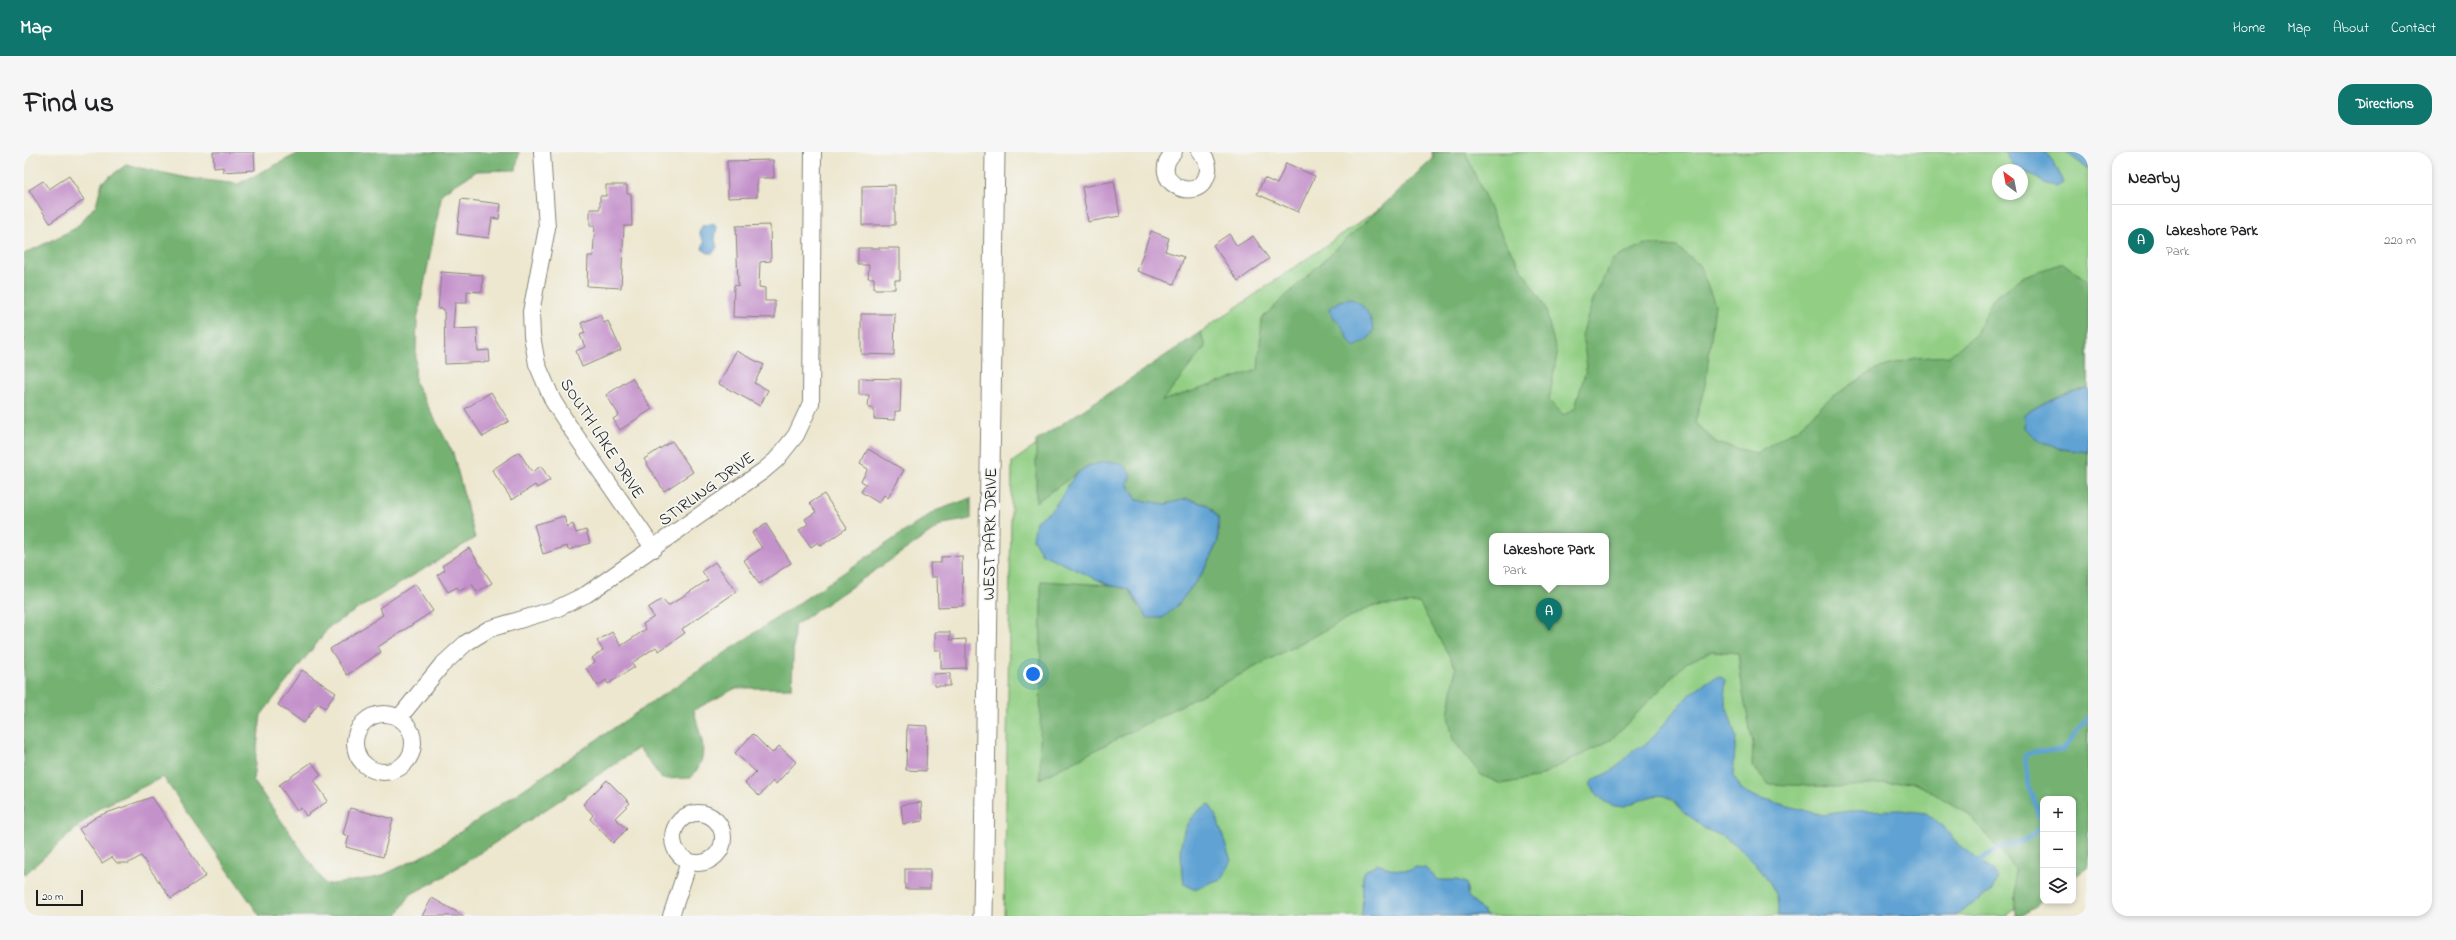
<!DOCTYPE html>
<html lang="en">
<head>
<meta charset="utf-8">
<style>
	:root { --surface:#fff; --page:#f6f6f6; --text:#202124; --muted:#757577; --line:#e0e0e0; --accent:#0f766e }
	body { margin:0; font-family:"Indie Flower",sans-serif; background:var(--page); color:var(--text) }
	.controls { position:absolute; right:12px; bottom:12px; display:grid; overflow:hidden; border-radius:8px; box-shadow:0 2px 6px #0003 }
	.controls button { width:36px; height:36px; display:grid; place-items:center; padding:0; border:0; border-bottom:1px solid var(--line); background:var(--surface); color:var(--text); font:20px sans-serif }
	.compass { position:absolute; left:1968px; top:12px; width:36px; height:36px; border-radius:50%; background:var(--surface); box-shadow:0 2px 6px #0003; rotate:328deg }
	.scale { position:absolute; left:12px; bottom:10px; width:47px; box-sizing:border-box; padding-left:4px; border:2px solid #1c1c1c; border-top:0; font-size:11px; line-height:14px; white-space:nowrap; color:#1c1c1c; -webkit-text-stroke:3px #f6f6f2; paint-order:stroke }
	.you { position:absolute; left:1009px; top:522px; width:14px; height:14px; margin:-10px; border:3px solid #fff; border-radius:50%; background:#1a73e8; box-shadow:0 0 0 6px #1a73e833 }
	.badge { display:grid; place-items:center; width:26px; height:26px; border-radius:50%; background:var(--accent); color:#fff; font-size:13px; font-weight:700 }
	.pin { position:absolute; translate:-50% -33px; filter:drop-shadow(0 1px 2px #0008) }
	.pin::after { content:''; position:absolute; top:21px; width:14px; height:12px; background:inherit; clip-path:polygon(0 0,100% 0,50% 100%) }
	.popup { position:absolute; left:1465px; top:381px; width:120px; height:52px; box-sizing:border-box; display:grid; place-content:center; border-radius:8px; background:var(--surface); filter:drop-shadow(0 1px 3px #0005); font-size:13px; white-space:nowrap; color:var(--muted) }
	.popup b { font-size:15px; color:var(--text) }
	.popup::after { content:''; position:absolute; left:50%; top:100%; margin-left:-8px; border:8px solid transparent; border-top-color:var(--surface) }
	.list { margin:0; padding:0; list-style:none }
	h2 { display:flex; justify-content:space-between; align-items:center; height:52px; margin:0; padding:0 16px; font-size:17px }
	h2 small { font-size:13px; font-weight:400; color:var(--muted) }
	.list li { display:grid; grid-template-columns:26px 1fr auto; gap:12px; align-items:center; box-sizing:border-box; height:72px; padding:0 16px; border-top:1px solid var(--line) }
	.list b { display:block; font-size:15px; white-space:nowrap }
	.list p { margin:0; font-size:13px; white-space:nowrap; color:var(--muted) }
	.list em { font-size:13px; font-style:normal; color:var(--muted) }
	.icon { flex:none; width:22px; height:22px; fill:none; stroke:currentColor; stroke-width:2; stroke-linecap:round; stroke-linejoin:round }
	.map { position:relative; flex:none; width:2064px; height:764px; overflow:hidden; border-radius:16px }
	header { display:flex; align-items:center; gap:24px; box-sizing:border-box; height:56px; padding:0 20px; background:var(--accent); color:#fff }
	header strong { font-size:19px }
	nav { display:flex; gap:22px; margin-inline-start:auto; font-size:14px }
	.intro { display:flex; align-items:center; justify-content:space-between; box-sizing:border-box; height:96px; padding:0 24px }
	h1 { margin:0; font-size:28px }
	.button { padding:10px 18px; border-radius:16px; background:var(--accent); color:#fff; font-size:14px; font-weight:700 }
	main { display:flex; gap:24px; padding:0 24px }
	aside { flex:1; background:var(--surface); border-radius:16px; box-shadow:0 2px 6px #0003 }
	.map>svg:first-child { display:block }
	.green { fill:#92cf84; stroke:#577650; fill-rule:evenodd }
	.forest { fill:#75b272; stroke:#486747; fill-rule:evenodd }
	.water { fill:#5ea2d3; stroke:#3d5f78 }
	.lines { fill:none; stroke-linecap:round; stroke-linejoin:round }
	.stream { stroke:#5ea2d3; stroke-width:4.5 }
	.building { fill:#c492cb }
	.minor-casing { stroke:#848276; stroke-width:18 }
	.tertiary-casing { stroke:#848276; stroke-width:21 }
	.minor { stroke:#fff; stroke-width:16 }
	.tertiary { stroke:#fff; stroke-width:19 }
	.labels { text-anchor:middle; stroke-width:3.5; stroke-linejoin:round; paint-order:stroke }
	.street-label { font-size:17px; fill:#1c1c1c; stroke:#f6f6f2 }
</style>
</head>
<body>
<header>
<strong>Map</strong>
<nav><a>Home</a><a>Map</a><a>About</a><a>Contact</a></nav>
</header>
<div class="intro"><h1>Find us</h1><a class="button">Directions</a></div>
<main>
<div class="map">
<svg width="2064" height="764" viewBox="0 0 2064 764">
	<rect width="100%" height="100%" fill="#f6f6f2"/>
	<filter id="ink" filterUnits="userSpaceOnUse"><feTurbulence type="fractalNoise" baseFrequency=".025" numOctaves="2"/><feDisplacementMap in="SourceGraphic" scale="8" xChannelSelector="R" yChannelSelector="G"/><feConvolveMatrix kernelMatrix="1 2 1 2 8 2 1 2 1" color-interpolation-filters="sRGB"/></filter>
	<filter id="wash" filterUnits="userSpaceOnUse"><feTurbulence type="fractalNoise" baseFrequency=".012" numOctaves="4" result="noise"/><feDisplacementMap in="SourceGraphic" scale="16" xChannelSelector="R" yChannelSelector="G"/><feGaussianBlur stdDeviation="0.9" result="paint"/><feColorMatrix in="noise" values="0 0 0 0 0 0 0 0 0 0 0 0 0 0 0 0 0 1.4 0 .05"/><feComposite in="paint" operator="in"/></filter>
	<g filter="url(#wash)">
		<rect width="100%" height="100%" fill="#ede7cf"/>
		<!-- green -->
		<path class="green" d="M1408,0H2064V707L2049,647H2019V738L1982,764H980L988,310L1410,19ZM1974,18H1998V42H1974ZM1468,384H1582V430H1468Z"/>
		<!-- forest -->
		<g class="forest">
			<path d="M277,0H495L492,18L453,19L418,41L393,169L391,230L429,301L451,386L306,474L237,563L229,628L302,733L355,725L405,701L911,359L947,346V367L919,372L770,474L768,536H712L670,558C676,588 688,600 667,626L638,627L615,596L416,727L387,742L372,764H236L139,625L74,657L0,723V102L52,76L72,53L78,30L102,13L164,26L214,32Z"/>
			<path d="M1408,0H1441L1479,86L1521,155L1533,203L1525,249L1540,263L1551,256L1563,214L1558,183L1568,151L1588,108L1621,92L1653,95L1675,113L1691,152L1682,229L1671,271L1694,292L1732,301L1774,276L1805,247L1852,217L1891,206L1925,204L1952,182L1968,148L2000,124L2039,111L2064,129V237C2042,239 2020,250 2001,262L2036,297L2064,300V715L2049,726V647H2019V748L1997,764H1992L1991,716L1943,661L1890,630L1811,635L1744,632L1728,615L1729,591L1719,542L1714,501L1688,499L1662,511L1587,588L1511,626L1477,632L1457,623L1429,588L1424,563L1432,516L1395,451L1348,454L1016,627L1017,429L1085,433L1105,437L1114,454L1152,455L1177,423L1194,390V365L1184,353L1162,347L1142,352L1113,348L1103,331L1066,312L1012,350V289L1177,180L1181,195L1138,249L1234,218L1238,166L1410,6ZM1468,384H1582V430H1468Z"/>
		</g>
		<!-- water -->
		<g class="water">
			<polygon points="1980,0 2022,0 2034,18 2039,31 2032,35 2022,33 2009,23 1994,18"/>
			<polygon points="2042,0 2064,0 2064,17"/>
			<polygon points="686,72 691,72 693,75 691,88 693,95 689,101 684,101 678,97 680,90 675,81 678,74"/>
			<path d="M1327,147C1342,152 1346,164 1350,178L1344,187L1331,195C1323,189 1324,184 1319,176C1314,168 1309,168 1305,156L1315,149Z"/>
			<path d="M2064,237V300C2035,297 2022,297 2000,276L2001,262C2020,250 2042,239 2064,237Z"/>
			<path d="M1082,310C1095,309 1101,312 1107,323L1103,332L1113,348L1142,352L1162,347L1184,353L1194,365V390L1177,423L1152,455L1139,466H1123L1105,437L1085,433L1018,402L1009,387L1012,369C1017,365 1025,361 1029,356C1049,332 1045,315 1082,310Z"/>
			<path d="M1696,524L1701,528V549L1712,585L1709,623L1718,638L1733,646L1799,663L1825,659L1877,658L1902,661L1920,675L1931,690L1968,718L1973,726L1969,738L1931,764H1754C1754,757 1754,746 1751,740C1740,719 1720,697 1699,685C1693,681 1686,680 1680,675C1674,670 1668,666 1661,661C1656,657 1652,649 1646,646C1619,632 1595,681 1566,632C1573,624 1580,623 1589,618C1596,613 1601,604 1609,599C1612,597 1616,596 1620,593C1645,572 1663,534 1696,524Z"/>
			<path d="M1185,652C1197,669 1199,690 1207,708L1199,726L1170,737L1160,732C1156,700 1151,669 1185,652Z"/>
			<polygon points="1352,712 1373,718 1386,718 1392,715 1401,716 1415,728 1433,728 1442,731 1444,744 1463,764 1338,764 1339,724 1341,719"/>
		</g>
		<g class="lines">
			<!-- stream -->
			<path class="stream" d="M1957,709C1976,688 2003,697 2018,673L2004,631L2001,603C2013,597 2025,601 2039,598L2064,565"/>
		</g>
		<g id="blocks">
			<!-- building -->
			<g class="building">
				<polygon points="189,0 230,0 231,18 199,20 199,15 190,16"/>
				<polygon points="749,8 750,26 733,26 733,45 704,46 703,9"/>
				<polygon points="1262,11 1291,24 1274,60 1233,42 1240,26 1253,32"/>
				<polygon points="45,24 60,48 26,71 5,38 19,29 25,37"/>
				<polygon points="1090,29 1096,64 1064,70 1058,35"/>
				<polygon points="582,33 603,33 603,42 607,42 608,74 600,74 597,136 563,134 564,104 569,104 571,74 566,74 566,57 576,57 576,44 582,44"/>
				<polygon points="871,33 871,73 838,73 838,34"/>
				<polygon points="437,47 477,52 475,67 468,66 465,86 433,82"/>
				<polygon points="746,73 747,109 736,110 735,135 741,136 741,149 751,149 751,166 709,165 710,133 714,134 712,74"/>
				<polygon points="1127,79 1145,86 1141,99 1160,105 1150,132 1113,119"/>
				<polygon points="1205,82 1213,94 1229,84 1245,107 1214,129 1189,93"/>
				<polygon points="834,96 876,96 876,128 871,128 871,137 850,137 850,126 844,126 845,113 834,113"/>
				<polygon points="417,120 459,123 458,140 443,139 443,151 431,151 429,177 453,176 454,199 465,198 466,210 421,212 420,157 414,157"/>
				<polygon points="837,162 871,162 870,203 837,202"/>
				<polygon points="576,163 580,171 584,169 597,198 558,215 552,199 561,195 556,183 561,181 557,171"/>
				<polygon points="712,199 740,213 730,231 744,238 736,254 695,232"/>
				<polygon points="608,226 628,257 596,278 589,267 595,263 582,243"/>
				<polygon points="835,226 877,227 876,259 871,259 871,268 850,267 850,256 844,256 845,243 835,243"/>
				<polygon points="467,240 485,269 459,285 441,257"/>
				<polygon points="648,289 669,320 640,339 620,307"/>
				<polygon points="844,297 880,318 864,346 860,343 855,351 837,340 842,332 837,329 844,317 836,312"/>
				<polygon points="495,300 508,320 517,314 526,328 513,336 511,333 488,348 468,318"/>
				<polygon points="800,342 823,376 797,394 794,390 787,395 775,378 784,372 781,367 792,360 786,351"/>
				<polygon points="540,364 543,375 549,372 552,381 562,378 566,391 544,398 543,394 519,402 510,373"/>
				<polygon points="742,372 767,411 735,432 720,408 738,396 728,381"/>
				<polygon points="445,396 468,431 453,440 448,432 436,439 433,435 424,440 413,423 421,418 418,414"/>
				<polygon points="938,404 939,454 914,455 913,425 907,425 906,411 917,411 917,405"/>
				<polygon points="691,410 712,440 658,477 661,481 635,499 632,495 608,511 611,515 584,532 582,528 574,534 562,516 571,510 568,506 579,498 573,489 588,480 597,494 622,477 619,472 630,465 624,456 638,447 644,454 684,428 678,419"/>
				<polygon points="391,432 409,459 354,495 357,500 323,523 306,497 359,463 355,456"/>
				<polygon points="911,480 926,480 926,488 942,487 942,516 917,517 917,498 911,498"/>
				<polygon points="278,518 312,541 301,556 294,551 280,571 254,553"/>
				<polygon points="926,521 926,534 911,534 910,522"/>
				<polygon points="883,573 903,574 902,619 882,618"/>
				<polygon points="729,582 748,601 755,594 772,610 752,632 749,629 735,644 721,631 732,620 711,601"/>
				<polygon points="288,610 297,623 290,628 304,649 282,664 277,656 273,659 255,633"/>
				<polygon points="583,628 606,651 591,666 603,677 589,691 566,667 569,663 559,652"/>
				<polygon points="128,645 182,724 147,747 117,704 105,711 93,711 88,705 78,711 55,677 74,664"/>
				<polygon points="897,650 899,669 879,672 877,653"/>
				<polygon points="326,656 369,667 359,705 322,695 325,684 319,682"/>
				<rect x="881" y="717" width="25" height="20"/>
				<polygon points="408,746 440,764 398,764"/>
			</g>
		</g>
	</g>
	<g filter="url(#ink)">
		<use href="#blocks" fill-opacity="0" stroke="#848276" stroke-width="1"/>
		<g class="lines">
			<defs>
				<g id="minor">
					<polyline points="518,0 523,76 507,160 508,184 513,212 529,249 543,271 630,397"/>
					<path d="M1150,0C1122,28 1173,55 1183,23C1186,14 1182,6 1176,0"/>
					<circle cx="360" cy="591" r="29"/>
					<polyline points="375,566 417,514 442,491 465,477 532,457 563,442 739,319 752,308 772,283 787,251 789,0"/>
					<circle cx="674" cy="686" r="25"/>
					<polyline points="647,764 665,710"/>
				</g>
				<polyline id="tertiary" points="959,764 971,0"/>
			</defs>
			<!-- minor casing -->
			<use href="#minor" class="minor-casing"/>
			<!-- tertiary casing -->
			<use href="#tertiary" class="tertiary-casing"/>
			<!-- minor -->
			<use href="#minor" class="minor"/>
			<!-- tertiary -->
			<use href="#tertiary" class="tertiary"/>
		</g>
	</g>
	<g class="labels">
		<!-- street labels -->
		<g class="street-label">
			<text transform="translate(579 286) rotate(57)" y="6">SOUTH LAKE DRIVE</text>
			<text transform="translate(682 336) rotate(-36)" y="6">STIRLING DRIVE</text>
			<text transform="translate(965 382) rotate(-89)" y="6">WEST PARK DRIVE</text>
		</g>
	</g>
</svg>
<div class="controls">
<button>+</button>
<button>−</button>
<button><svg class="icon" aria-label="layers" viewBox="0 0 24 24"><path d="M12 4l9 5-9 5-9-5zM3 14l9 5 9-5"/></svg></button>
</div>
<svg class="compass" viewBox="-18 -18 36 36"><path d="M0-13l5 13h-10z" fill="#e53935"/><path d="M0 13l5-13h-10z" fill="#757577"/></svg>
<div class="scale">20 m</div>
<div class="you"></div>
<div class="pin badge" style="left:1525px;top:479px">A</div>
<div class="popup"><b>Lakeshore Park</b>Park</div>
</div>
<aside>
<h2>Nearby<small></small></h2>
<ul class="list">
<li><span class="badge">A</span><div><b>Lakeshore Park</b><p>Park</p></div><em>220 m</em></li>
</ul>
</aside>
</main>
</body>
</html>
